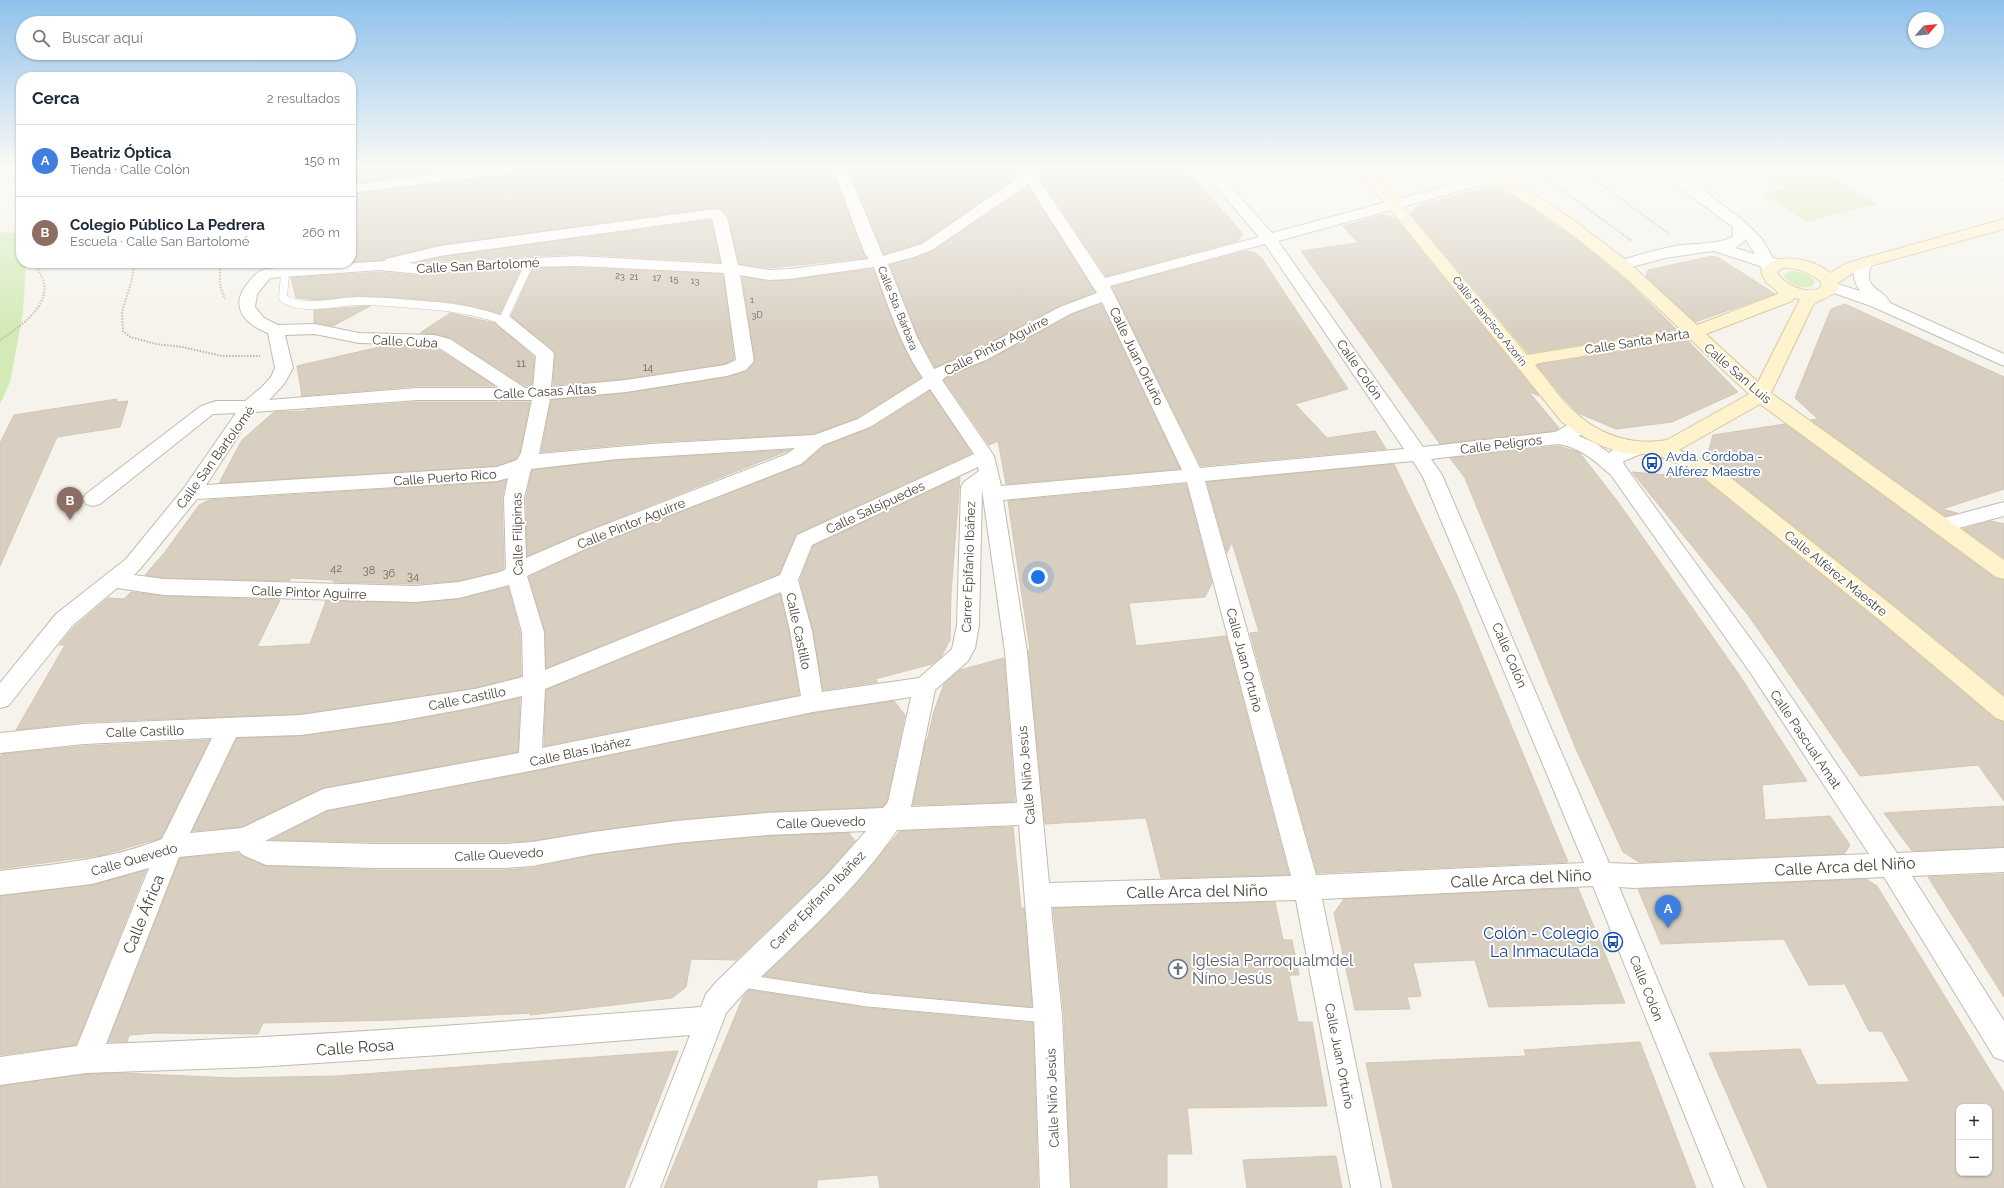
<!DOCTYPE html>
<html lang="es">
<head>
<meta charset="utf-8">
<style>
	:root { --surface:#fff; --page:#f2f2f3; --text:#1f2937; --muted:#747a83; --line:#e0e1e3; --accent:#2563eb }
	body { margin:0; font-family:Raleway,sans-serif; background:var(--page); color:var(--text) }
	.controls { position:absolute; right:12px; bottom:12px; display:grid; overflow:hidden; border-radius:8px; box-shadow:0 1px 3px #0004 }
	.controls button { width:36px; height:36px; display:grid; place-items:center; padding:0; border:0; border-bottom:1px solid var(--line); background:var(--surface); color:var(--text); font:20px sans-serif }
	.compass { position:absolute; left:1908px; top:12px; width:36px; height:36px; border-radius:50%; background:var(--surface); box-shadow:0 1px 3px #0004; rotate:62deg }
	.you { position:absolute; left:1038px; top:577px; width:14px; height:14px; margin:-10px; border:3px solid #fff; border-radius:50%; background:#1a73e8; box-shadow:0 0 0 6px #1a73e833 }
	.badge { display:grid; place-items:center; width:26px; height:26px; border-radius:50%; background:var(--accent); color:#fff; font-size:13px; font-weight:700 }
	.pin { position:absolute; translate:-50% -33px; filter:drop-shadow(0 1px 2px #0008) }
	.pin::after { content:''; position:absolute; top:21px; width:14px; height:12px; background:inherit; clip-path:polygon(0 0,100% 0,50% 100%) }
	.list { margin:0; padding:0; list-style:none }
	h2 { display:flex; justify-content:space-between; align-items:center; height:52px; margin:0; padding:0 16px; font-size:17px }
	h2 small { font-size:13px; font-weight:400; color:var(--muted) }
	.list li { display:grid; grid-template-columns:26px 1fr auto; gap:12px; align-items:center; box-sizing:border-box; height:72px; padding:0 16px; border-top:1px solid var(--line) }
	.list b { display:block; font-size:15px; white-space:nowrap }
	.list p { margin:0; font-size:13px; white-space:nowrap; color:var(--muted) }
	.list em { font-size:13px; font-style:normal; color:var(--muted) }
	.icon { flex:none; width:22px; height:22px; fill:none; stroke:currentColor; stroke-width:2; stroke-linecap:round; stroke-linejoin:round }
	.map { position:relative; flex:none; width:2004px; height:1188px; overflow:hidden }
	.search { position:absolute; background:var(--surface); box-shadow:0 1px 3px #0004; left:16px; top:16px; width:340px; height:44px; display:flex; align-items:center; gap:10px; box-sizing:border-box; padding:0 14px; border-radius:22px; color:var(--muted); font-size:15px }
	.panel { position:absolute; background:var(--surface); box-shadow:0 1px 3px #0004; left:16px; top:72px; width:340px; height:196px; border-radius:16px }
	.map>svg:first-child { display:block }
	.green { fill:#d2eab5 }
	.building { fill:#d8cfc1; stroke:#d3c7b4; fill-rule:evenodd }
	.lines { fill:none; stroke-linecap:round; stroke-linejoin:round }
	.service-far1-casing { stroke:#c2bbae; stroke-width:9 }
	.service-casing { stroke:#c2bbae; stroke-width:15 }
	.minor-casing { stroke:#c2bbae; stroke-width:2 }
	.secondary-casing { stroke:#d6c79b; stroke-width:2 }
	.path { stroke:#c4b79f; stroke-width:2; stroke-dasharray:1.5 1.5; stroke-linecap:butt }
	.service-far1 { stroke:#fff; stroke-width:8 }
	.service { stroke:#fff; stroke-width:13 }
	.minor { fill:#fff; fill-rule:evenodd }
	.secondary { fill:#fff3cd; fill-rule:evenodd }
	.labels { text-anchor:middle; stroke-width:4; stroke-linejoin:round; paint-order:stroke }
	.far-number-label { font-size:9px; fill:#6e675b }
	.far-street-label { font-size:11px; fill:#4b4439; stroke:#fff }
	.number-label { font-size:11px; fill:#6e675b }
	.street-label { font-size:13px; fill:#4b4439; stroke:#fff }
	.transit-label { font-size:13px; fill:#164399; stroke:#fff; text-anchor:start }
	.near-street-label { font-size:16px; fill:#4b4439; stroke:#fff }
	.near-transit-label { font-size:16px; fill:#164399; stroke:#fff; text-anchor:end }
	.near-worship-label { font-size:16px; fill:#5b616d; stroke:#fff; text-anchor:start }
</style>
</head>
<body>
<div class="map">
<svg width="2004" height="1188" viewBox="0 0 2004 1188">
	<rect width="100%" height="100%" fill="#f6f3ec"/>
	<!-- green -->
	<g class="green">
		<polygon points="1753,169 1818,169 1877,204 1807,222 1762,194 1784,188"/>
		<polygon points="0,232 21,233 21,263 26,263 23,313 10,382 0,404"/>
		<path d="M1790,271C1799,271 1811,273 1815,283C1808,292 1789,285 1784,276L1785,274Z"/>
	</g>
	<!-- building -->
	<g class="building">
		<polygon points="351,169 468,169 351,183"/>
		<polygon points="517,169 832,169 866,258 769,268 739,264 728,217 721,209 715,208 440,245 386,258 384,260 351,262 351,194 509,174 515,173"/>
		<polygon points="848,169 1017,169 1020,175 921,243 884,254"/>
		<polygon points="1034,169 1186,169 1243,234 1237,241 1106,276"/>
		<polygon points="1028,186 1095,292 1059,306 973,351 935,367 918,336 890,265 933,251"/>
		<polygon points="1494,186 1529,207 1582,244 1631,285 1676,329 1528,353 1411,214 1417,206"/>
		<polygon points="1382,215 1396,219 1539,396 1528,391 1559,428 1555,431 1440,444 1301,251 1358,243 1343,226"/>
		<polygon points="711,220 720,262 577,254 418,262 440,257"/>
		<polygon points="1246,251 1256,253 1259,257 1261,257 1348,389 1295,404 1327,438 1375,431 1386,449 1201,466 1112,287"/>
		<polygon points="1712,256 1719,258 1775,294 1695,322 1646,277 1648,270"/>
		<polygon points="533,268 577,268 723,274 734,359 725,364 626,379 553,385 555,353 511,316"/>
		<polygon points="521,269 500,314 455,303 398,298 358,296 319,300 297,298 296,298 291,278 379,272 421,276"/>
		<polygon points="873,269 900,339 921,378 857,418 814,434 651,442 541,452 551,400 626,393 727,377 747,371 755,361 742,277 769,281 789,280"/>
		<polygon points="1101,304 1180,469 1006,484 998,441 989,445 944,380 949,376 987,361 1073,314"/>
		<polygon points="1845,304 2004,377 2004,489 1942,509 1957,513 1945,516 1811,420 1818,419 1795,398 1831,309"/>
		<polygon points="370,306 333,326 314,323 314,310"/>
		<polygon points="450,313 495,323 534,357 532,386 525,386 451,338 434,334 420,333"/>
		<polygon points="1688,341 1738,392 1672,422 1616,429 1578,413 1562,396 1537,365"/>
		<polygon points="388,345 433,346 495,386 417,386 302,396 297,366"/>
		<polygon points="930,391 972,453 796,534 779,574 546,668 545,632 529,577 599,544 802,465 824,446 871,428"/>
		<polygon points="117,399 116,402 128,401 120,427 57,437 0,566 0,443 14,415"/>
		<polygon points="417,402 530,402 520,452 516,459 497,466 219,483 242,440 274,412 305,411 305,410"/>
		<polygon points="1785,424 1995,578 2004,580 2004,695 1899,609 1718,466 1706,460 1713,435"/>
		<polygon points="1558,446 1579,452 1618,502 1740,676 1807,781 1762,785 1765,820 1830,816 1850,845 1844,854 1639,862 1623,852 1576,749 1465,478 1450,458"/>
		<polygon points="790,450 583,532 527,556 526,498 532,470 618,460"/>
		<polygon points="1394,464 1456,593 1568,862 1317,873 1250,633 1259,632 1232,542 1227,553 1207,482"/>
		<polygon points="1632,472 1702,478 1881,623 1995,719 2004,722 2004,801 1978,765 1860,776 1748,615"/>
		<polygon points="960,477 951,593 950,640 941,657 932,664 875,679 878,682 823,690 813,631 800,580 813,546"/>
		<polygon points="506,480 502,498 504,568 499,571 459,581 415,584 333,582 334,580 291,578 289,581 164,578 145,575 165,552 199,505 209,500 497,482"/>
		<polygon points="1186,484 1212,583 1205,597 1129,603 1136,646 1226,636 1289,875 1161,878 1146,818 1045,824 1028,651 1030,650 1008,501"/>
		<polygon points="1991,521 2004,524 2004,558 1963,529"/>
		<polygon points="508,587 520,632 521,676 475,688 301,714 84,722 16,730 65,645 59,645 73,628 108,598 124,599 131,592 164,596 280,600 257,647 310,644 326,601 415,603 459,599"/>
		<polygon points="780,594 789,631 799,695 544,746 546,690"/>
		<polygon points="1004,658 1015,802 913,805 926,740 927,741 934,711 944,684 960,670"/>
		<polygon points="520,698 518,752 323,788 242,827 192,831 237,738 301,736 394,723"/>
		<polygon points="894,701 905,715 887,801 882,807 766,812 676,820 532,841 505,842 376,842 271,840 327,811 530,772 813,713"/>
		<polygon points="210,740 161,838 102,855 0,869 0,757 2,754 84,746"/>
		<polygon points="2004,806 2004,847 1912,851 1884,813"/>
		<polygon points="1013,827 1021,908 1024,908 1032,1007 869,992 764,976 845,897 900,831"/>
		<polygon points="849,833 855,841 825,875 736,960 691,959 686,987 672,998 530,1015 530,1013 395,1020 263,1023 258,1034 156,1033 129,1035 127,1042 108,1042 180,858 238,853 242,856 266,866 376,870 505,870 532,868 593,855 676,844 766,836"/>
		<polygon points="146,870 76,1045 0,1055 0,896 92,885"/>
		<polygon points="2004,874 2004,997 1928,877"/>
		<path d="M1866,879L1877,886L2004,1093V1188H1768L1709,1053L1800,1049L1817,1085L1910,1082L1882,1031H1869L1845,984L1809,985L1784,939L1661,944L1638,889ZM1959,1107H1989V1173H1959Z"/>
		<polygon points="1578,888 1625,1003 1489,1007 1475,960 1413,963 1421,996 1407,997 1410,1009 1355,1010 1334,913 1344,899"/>
		<polygon points="1275,902 1283,940 1292,940 1299,975 1289,975 1298,1022 1312,1022 1327,1106 1187,1108 1192,1154 1167,1154 1167,1188 1071,1188 1064,1016 1053,908"/>
		<polygon points="749,990 867,1008 1033,1023 1038,1188 880,1188 878,1175 817,1180 817,1188 664,1188 743,997"/>
		<polygon points="1640,1042 1696,1188 1393,1188 1366,1063 1526,1056 1524,1050"/>
		<polygon points="678,1051 624,1188 0,1188 0,1086 86,1074 121,1073 232,1078 336,1076"/>
		<polygon points="1336,1156 1342,1188 1247,1188 1243,1160"/>
	</g>
	<g class="lines">
		<defs>
			<path id="service-far1" d="M285,273L283,298C302,312 336,301 358,301C384,301 411,304 437,306C460,308 482,313 503,320L530,262"/>
			<polyline id="service" points="743,981 868,1000 1046,1016"/>
			<g id="minor">
				<polygon points="478,169 516,169 514,172 509,173 351,193 351,185"/>
				<path d="M833,169H847L883,256L922,244L1022,175L1018,169H1032L1105,278L1259,237L1201,169H1215L1272,233L1490,174H1500L1502,177L1500,180L1278,241L1423,447L1555,432C1566,428 1572,418 1584,422L1587,426L1579,436L1597,444L1609,453C1618,446 1632,441 1643,445L1645,449L1643,453L1624,461L1623,462L1625,466L1768,663L1897,853L2004,848V872L1912,876L2004,1021V1061L1994,1057L1884,877L1634,888L1619,887L1744,1188H1714L1593,886L1322,899L1381,1188H1351L1296,900L1051,907L1062,1016L1070,1188H1040L1034,1016L1019,825L897,830C856,891 795,944 742,995L726,1013L660,1188H630L690,1035L441,1055L256,1067L86,1073L0,1085V1057L77,1046L149,868L92,884L0,895V871C56,864 109,860 162,839L212,738L84,744L0,753V733L84,724L301,715L475,689L523,677L522,632L509,585L459,598L415,602L164,595L117,588L72,626L8,706L0,708V683L56,614L126,559L184,488L236,413L213,414L100,504L93,506L86,504L83,499L86,494L201,406L216,401H245L262,387L271,377L275,368L268,333C244,324 229,306 248,283C253,277 258,271 265,269L385,261L386,259L440,246L715,209L720,210L727,217L738,265L769,270L789,269L869,259L865,254ZM1028,184L1097,293L1060,307L974,352L934,369L917,337L888,264L914,257L932,250ZM712,218L722,264L577,256L421,264L408,263L440,256ZM1265,244L1404,449L1200,468L1110,286ZM577,266L724,273L736,360L725,365L626,380L551,387L554,354L551,350L509,316L503,315L497,316L495,320L497,324L536,356L533,388H525L450,339L434,335L359,333L315,324L278,325L264,318L255,307L257,294L270,278L379,270L421,274L530,267ZM874,267C888,304 900,345 923,378L858,419L814,435L651,444L539,454L550,399L626,392L727,376L746,370L754,361L740,275L769,280L789,279ZM1102,302L1182,470L1001,486L994,456L942,380L948,375L986,360L1072,313ZM315,334L359,343L433,345L438,347L500,388H417L269,400L284,384L293,368L285,335ZM930,389L974,454L797,535L780,575L545,670L544,632L527,576L598,543L801,464L823,445L870,427ZM417,400H532L521,453L517,460L497,467L206,485L254,412ZM1558,444C1580,447 1595,461 1611,475L1752,675L1869,854L1634,864L1609,863L1442,475L1431,459ZM795,448L787,454L584,533L526,558L524,498L531,469L618,459ZM1413,461L1423,477L1584,863L1316,875L1205,481ZM978,467L979,471L964,482L961,487L957,625L952,649L919,678L822,692L812,631L798,580L812,545ZM508,478L504,498L506,569L500,572L459,582L415,586L164,579L134,575L140,569L197,499L497,481ZM1187,482L1291,876L1049,883L1027,652L1003,500ZM982,489L1005,652L1017,803L911,807L935,690L968,661L975,648L979,625ZM781,592L790,631L801,696L542,748L545,689ZM522,696L519,753L323,789L242,828L190,833L236,737L301,735L394,722L475,707ZM911,697L888,802L883,808L766,813L676,821L593,832L532,842L505,844H376L265,841L327,810L530,771L813,712ZM866,831L826,876L717,981L706,994L701,1007C503,1022 305,1037 106,1044L179,857L239,851L243,855L266,865L376,868H505L532,866L593,854L676,843L766,835Z"/>
				<path d="M1654,169H1670L1707,193L1746,223L1762,239L1773,258L1785,261L1787,264L1785,267L1778,268L1776,272H1764L1760,266L1714,251L1705,252L1665,258L1621,270L1615,268L1613,265L1615,262C1635,256 1655,250 1675,246C1691,243 1721,245 1733,236V227ZM1746,240L1755,254L1735,248Z"/>
				<polygon points="1984,169 2004,170 2004,180 1986,172"/>
				<path d="M1864,258L1870,260L1872,263C1861,291 1884,287 1890,303L2004,354V366L1871,306L1825,290L1823,287L1825,284L1831,282L1860,291C1853,280 1851,271 1858,260Z"/>
				<polygon points="2004,502 2004,516 1940,533 1933,531 1930,526 1933,521"/>
			</g>
			<path id="secondary" d="M1354,169H1369L1399,202L1527,355L1681,330C1614,264 1555,216 1472,172L1470,169H1488L1539,197L1575,221L1627,261L1697,325L1778,294V292L1766,282L1761,272C1774,250 1814,258 1830,273L1847,263L2004,219V229L1859,269L1838,283V289C1832,298 1821,298 1813,305L1771,393L2004,560V579L1996,577L1760,404L1679,450L1717,467L1898,610L2004,697V721L1996,718L1882,622L1703,477C1688,469 1672,460 1656,455C1648,453 1639,455 1631,454C1605,450 1583,438 1562,422L1389,208ZM1782,268C1797,267 1811,273 1821,282V287C1808,296 1784,285 1777,272ZM1794,298L1800,299L1758,382L1706,334L1792,301ZM1690,339L1749,394L1667,440C1635,446 1601,436 1577,414C1561,401 1549,381 1535,365L1539,363Z"/>
		</defs>
		<!-- service-far1 casing -->
		<use href="#service-far1" class="service-far1-casing"/>
		<!-- service casing -->
		<use href="#service" class="service-casing"/>
		<!-- minor casing -->
		<use href="#minor" class="minor-casing"/>
		<!-- secondary casing -->
		<use href="#secondary" class="secondary-casing"/>
		<!-- path -->
		<g class="path">
			<polyline points="1533,169 1632,241"/>
			<polyline points="1580,169 1668,233"/>
			<polyline points="1523,173 1535,170"/>
			<polyline points="134,263 132,279 122,312 123,331 130,337 156,344 182,347 222,356 260,356"/>
			<polyline points="220,263 220,286 225,299"/>
			<path d="M0,340C18,328 52,306 43,280C41,274 37,268 34,263"/>
		</g>
		<!-- service-far1 -->
		<use href="#service-far1" class="service-far1"/>
		<!-- service -->
		<use href="#service" class="service"/>
		<!-- minor -->
		<use href="#minor" class="minor"/>
		<!-- secondary -->
		<use href="#secondary" class="secondary"/>
	</g>
	<!-- sky -->
	<linearGradient id="sky" x2="0" y2="1"><stop stop-color="#8fc1ec"/><stop offset="0.5" stop-color="#fbfaf6"/><stop offset="1" stop-color="#fbfaf6" stop-opacity="0"/></linearGradient>
	<rect width="2004" height="335" fill="url(#sky)"/>
	<!-- icons -->
	<defs>
		<symbol id="bus-ring" viewBox="-11 -11 22 22"><circle r="9.5" fill="#fff" stroke="#1a4fb4" stroke-width="1.5"/><path d="M-5-6H5V4H4V6H2V4H-2V6H-4V4H-5ZM-3.5-4V0h7V-4ZM-3.5 1.2v1.5H-2V1.2ZM2 1.2v1.5H3.5V1.2Z" fill="#1a4fb4"/></symbol>
		<symbol id="church-ring" viewBox="-11 -11 22 22"><circle r="9.5" fill="#fff" stroke="#6b7280" stroke-width="1.5"/><path d="M-1.2-6h2.4v3.5h3.3v2.4h-3.3V6h-2.4V-.1h-3.3v-2.4h3.3Z" fill="#6b7280"/></symbol>
	</defs>
	<g fill-rule="evenodd">
		<use href="#bus-ring" x="1641" y="452" width="22" height="22"/>
		<use href="#bus-ring" x="1602" y="931" width="22" height="22"/>
		<use href="#church-ring" x="1167" y="958" width="22" height="22"/>
	</g>
	<g class="labels">
		<!-- far-number labels -->
		<g class="far-number-label">
			<text x="620" y="279">23</text>
			<text x="634" y="280">21</text>
			<text x="657" y="281">17</text>
			<text x="674" y="282">15</text>
			<text x="695" y="284">13</text>
			<text x="752" y="303">1</text>
			<text x="757" y="318">3D</text>
		</g>
		<!-- far-street labels -->
		<g class="far-street-label">
			<text transform="translate(898 308) rotate(68)" y="4">Calle Sta. Bárbara</text>
			<text transform="translate(1490 321) rotate(51)" y="4">Calle Francisco Azorín</text>
		</g>
		<!-- number labels -->
		<g class="number-label">
			<text x="521" y="367">11</text>
			<text x="648" y="371">14</text>
			<text x="336" y="572">42</text>
			<text x="369" y="574">38</text>
			<text x="389" y="577">36</text>
			<text x="413" y="580">34</text>
		</g>
		<!-- street labels -->
		<g class="street-label">
			<text transform="translate(478 265) rotate(-3)" y="5">Calle San Bartolomé</text>
			<text transform="translate(405 341) rotate(3)" y="5">Calle Cuba</text>
			<text transform="translate(1637 341) rotate(-9)" y="5">Calle Santa Marta</text>
			<text transform="translate(996 345) rotate(-27)" y="5">Calle Pintor Aguirre</text>
			<text transform="translate(1137 356) rotate(64)" y="5">Calle Juan Ortuño</text>
			<text transform="translate(1360 369) rotate(55)" y="5">Calle Colón</text>
			<text transform="translate(1738 373) rotate(41)" y="5">Calle San Luis</text>
			<text transform="translate(545 391) rotate(-3)" y="5">Calle Casas Altas</text>
			<text transform="translate(1501 444) rotate(-7)" y="5">Calle Peligros</text>
			<text transform="translate(215 457) rotate(-54)" y="5">Calle San Bartolomé</text>
			<text transform="translate(445 477) rotate(-4)" y="5">Calle Puerto Rico</text>
			<text transform="translate(875 507) rotate(-25)" y="5">Calle Salsipuedes</text>
			<text transform="translate(631 523) rotate(-22)" y="5">Calle Pintor Aguirre</text>
			<text transform="translate(517 534) rotate(-91)" y="5">Calle Filipinas</text>
			<text transform="translate(968 567) rotate(-88)" y="5">Carrer Epifanio Ibáñez</text>
			<text transform="translate(1836 573) rotate(39)" y="5">Calle Alférez Maestre</text>
			<text transform="translate(309 592) rotate(2)" y="5">Calle Pintor Aguirre</text>
			<text transform="translate(799 631) rotate(78)" y="5">Calle Castillo</text>
			<text transform="translate(1510 655) rotate(67)" y="5">Calle Colón</text>
			<text transform="translate(1245 660) rotate(75)" y="5">Calle Juan Ortuño</text>
			<text transform="translate(467 698) rotate(-11)" y="5">Calle Castillo</text>
			<text transform="translate(145 731) rotate(-2)" y="5">Calle Castillo</text>
			<text transform="translate(1806 739) rotate(56)" y="5">Calle Pascual Amat</text>
			<text transform="translate(580 751) rotate(-12)" y="5">Calle Blas Ibáñez</text>
			<text transform="translate(1026 775) rotate(-95)" y="5">Calle Niño Jesús</text>
			<text transform="translate(821 822) rotate(-2)" y="5">Calle Quevedo</text>
			<text transform="translate(499 854) rotate(-3)" y="5">Calle Quevedo</text>
			<text transform="translate(134 859) rotate(-16)" y="5">Calle Quevedo</text>
			<text transform="translate(817 900) rotate(-46)" y="5">Carrer Epifanio Ibáñez</text>
			<text transform="translate(1647 988) rotate(68)" y="5">Calle Colón</text>
			<text transform="translate(1340 1056) rotate(79)" y="5">Calle Juan Ortuño</text>
			<text transform="translate(1052 1098) rotate(-92)" y="5">Calle Niño Jesús</text>
		</g>
		<!-- transit labels -->
		<g class="transit-label">
			<text x="1666" y="461">Avda. Córdoba -<tspan x="1666" dy="15">Alférez Maestre</tspan></text>
		</g>
		<!-- near-street labels -->
		<g class="near-street-label">
			<text transform="translate(1845 866) rotate(-3)" y="6">Calle Arca del Niño</text>
			<text transform="translate(1521 878) rotate(-3)" y="6">Calle Arca del Niño</text>
			<text transform="translate(1197 891) rotate(-1)" y="6">Calle Arca del Niño</text>
			<text transform="translate(143 914) rotate(-68)" y="6">Calle África</text>
			<text transform="translate(355 1047) rotate(-4)" y="6">Calle Rosa</text>
		</g>
		<!-- near-transit labels -->
		<g class="near-transit-label">
			<text x="1599" y="939">Colón - Colegio<tspan x="1599" dy="18">La Inmaculada</tspan></text>
		</g>
		<!-- near-worship labels -->
		<g class="near-worship-label">
			<text x="1192" y="966">Iglesia Parroqualmdel<tspan x="1192" dy="18">Níno Jesús</tspan></text>
		</g>
	</g>
</svg>
<div class="controls">
<button>+</button>
<button>−</button>
</div>
<svg class="compass" viewBox="-18 -18 36 36"><path d="M0-13l5 13h-10z" fill="#e53935"/><path d="M0 13l5-13h-10z" fill="#747a83"/></svg>
<div class="you"></div>
<div class="pin badge" style="left:1668px;top:928px;background:#3f7fe0">A</div>
<div class="pin badge" style="left:70px;top:520px;background:#8d6e63">B</div>
<div class="search"><svg class="icon" aria-label="search" viewBox="0 0 24 24"><circle cx="10" cy="10" r="6"/><path d="M15 15l6 6"/></svg>Buscar aquí</div>
<section class="panel">
<h2>Cerca<small>2 resultados</small></h2>
<ul class="list">
<li><span class="badge" style="background:#3f7fe0">A</span><div><b>Beatriz Óptica</b><p>Tienda · Calle Colón</p></div><em>150 m</em></li>
<li><span class="badge" style="background:#8d6e63">B</span><div><b>Colegio Público La Pedrera</b><p>Escuela · Calle San Bartolomé</p></div><em>260 m</em></li>
</ul>
</section>
</div>
</body>
</html>
